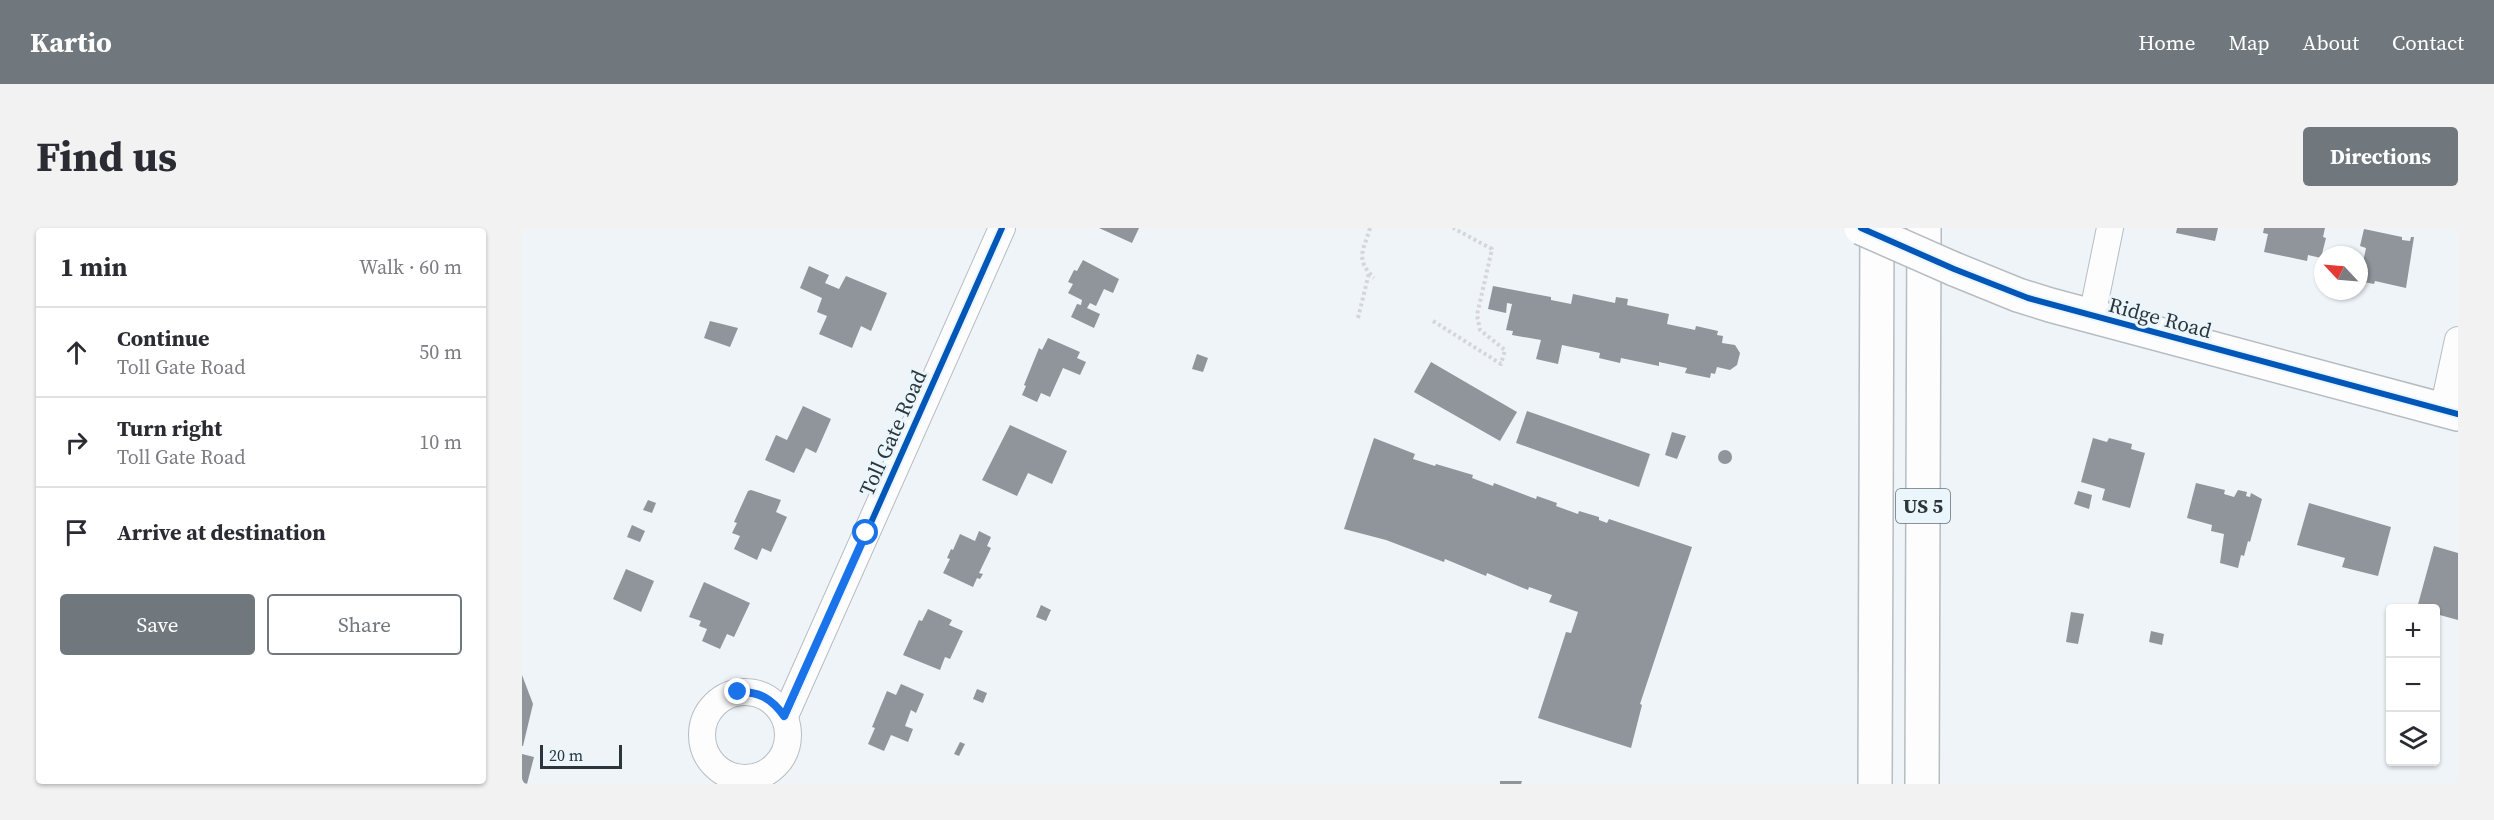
<!DOCTYPE html>
<html lang="en">
<head>
<meta charset="utf-8">
<style>
	:root { --surface:#fff; --page:#f2f2f3; --text:#2b2b33; --muted:#7c7c81; --line:#e1e1e2; --accent:#70787e }
	body { margin:0; font-family:"Source Serif 4",serif; background:var(--page); color:var(--text) }
	.controls { position:absolute; right:18px; bottom:18px; display:grid; overflow:hidden; border-radius:6px; box-shadow:0 2px 4px #0004 }
	.controls button { width:54px; height:54px; display:grid; place-items:center; padding:0; border:0; border-bottom:2px solid var(--line); background:var(--surface); color:var(--text); font:30px sans-serif }
	.compass { position:absolute; left:1792px; top:18px; width:54px; height:54px; border-radius:50%; background:var(--surface); box-shadow:0 2px 4px #0004; rotate:296deg }
	.scale { position:absolute; left:18px; bottom:15px; width:82px; box-sizing:border-box; padding-left:6px; border:3px solid #2b353c; border-top:0; font-size:16px; line-height:21px; white-space:nowrap; color:#2b353c; -webkit-text-stroke:4px #ebf5fc; paint-order:stroke }
	.stop { position:absolute; width:18px; height:18px; margin:-14px; border:4px solid #1a73e8; border-radius:50%; background:#fff }
	.stop.end { background:#1a73e8; border-color:#fff; box-shadow:0 2px 6px #0008 }
	.list { margin:0; padding:0; list-style:none }
	h2 { display:flex; justify-content:space-between; align-items:center; height:78px; margin:0; padding:0 24px; font-size:26px }
	h2 small { font-size:20px; font-weight:400; color:var(--muted) }
	.list li { display:grid; grid-template-columns:39px 1fr auto; gap:18px; align-items:center; box-sizing:border-box; height:90px; padding:0 24px; border-top:2px solid var(--line) }
	.list b { display:block; font-size:22px; white-space:nowrap }
	.list p { margin:0; font-size:20px; white-space:nowrap; color:var(--muted) }
	.list em { font-size:20px; font-style:normal; color:var(--muted) }
	.actions { display:flex; gap:12px; padding:18px 24px }
	.actions a { flex:1; padding:14px 0; border:2px solid var(--accent); border-radius:6px; text-align:center; font-size:21px; color:var(--accent) }
	.actions .main { background:var(--accent); color:#fff }
	.icon { flex:none; width:33px; height:33px; fill:none; stroke:currentColor; stroke-width:2; stroke-linecap:round; stroke-linejoin:round }
	.map { position:relative; flex:none; width:1936px; height:556px; overflow:hidden; border-radius:6px }
	header { display:flex; align-items:center; gap:36px; box-sizing:border-box; height:84px; padding:0 30px; background:var(--accent); color:#fff }
	header strong { font-size:28px }
	nav { display:flex; gap:33px; margin-inline-start:auto; font-size:21px }
	.intro { display:flex; align-items:center; justify-content:space-between; box-sizing:border-box; height:144px; padding:0 36px }
	h1 { margin:0; font-size:42px }
	.button { padding:15px 27px; border-radius:6px; background:var(--accent); color:#fff; font-size:21px; font-weight:700 }
	main { display:flex; gap:36px; padding:0 36px }
	aside { flex:1; background:var(--surface); border-radius:6px; box-shadow:0 2px 4px #0004 }
	.map>svg:first-child { display:block }
	.building { fill:#8f959a }
	.lines { fill:none; stroke-linecap:round; stroke-linejoin:round }
	.street-casing { stroke:#b6bdc2; stroke-width:28 }
	.secondary-casing { stroke:#b6bdc2; stroke-width:36 }
	.highway-casing { stroke:#b6bdc2; stroke-width:36 }
	.path { stroke:#d4d6d8; stroke-width:4; stroke-dasharray:3 3; stroke-linecap:butt }
	.street { stroke:#fdfdfe; stroke-width:26 }
	.secondary { stroke:#fdfdfe; stroke-width:33 }
	.highway { stroke:#fdfdfe; stroke-width:33 }
	.secondary-bridge-casing { stroke:#b6bdc2; stroke-width:36; stroke-linecap:butt }
	.secondary-bridge { stroke:#fdfdfe; stroke-width:33 }
	.cycleway-casing { stroke:#ebf5fc; stroke-width:10 }
	.cycleway { stroke:#0057b8; stroke-width:6 }
	.route { stroke:#1a73e8; stroke-width:8 }
	.labels { text-anchor:middle; stroke-width:6; stroke-linejoin:round; paint-order:stroke }
	.shield { fill:#ebf5fc; stroke:#656f76; stroke-width:1.5 }
	.shield-label { font-size:20px; font-weight:bold; fill:#2b353c }
	.street-label { font-size:21px; fill:#2b353c; stroke:#ebf5fc }
</style>
</head>
<body>
<header>
<strong>Kartio</strong>
<nav><a>Home</a><a>Map</a><a>About</a><a>Contact</a></nav>
</header>
<div class="intro"><h1>Find us</h1><a class="button">Directions</a></div>
<main>
<aside>
<h2>1 min<small>Walk · 60 m</small></h2>
<ul class="list">
<li><svg class="icon" aria-label="ahead" viewBox="0 0 24 24"><path d="M12 20V5M6 11l6-6 6 6"/></svg><div><b>Continue</b><p>Toll Gate Road</p></div><em>50 m</em></li>
<li><svg class="icon" aria-label="right" viewBox="0 0 24 24"><path d="M7 20v-9h11M14 6l5 5-5 5"/></svg><div><b>Turn right</b><p>Toll Gate Road</p></div><em>10 m</em></li>
<li><svg class="icon" aria-label="arrive" viewBox="0 0 24 24"><path d="M6 21V4h12l-3 4 3 4H6"/></svg><div><b>Arrive at destination</b></div></li>
</ul>
<div class="actions"><a class="main">Save</a><a>Share</a></div>
</aside>
<div class="map">
<svg width="1936" height="556" viewBox="0 0 1936 556">
	<rect width="100%" height="100%" fill="#eff4f8"/>
	<!-- building -->
	<g class="building">
		<polygon points="577,0 617,0 610,15"/>
		<polygon points="1655,0 1696,0 1693,13 1654,5"/>
		<polygon points="1742,0 1803,0 1801,9 1804,10 1799,30 1786,27 1785,33 1742,24 1746,6 1741,5"/>
		<polygon points="1842,1 1880,9 1880,12 1888,13 1889,9 1892,9 1884,60 1853,53 1852,56 1842,54 1843,50 1838,49 1844,20 1838,18"/>
		<polygon points="561,32 597,51 591,65 582,61 574,78 568,75 565,80 578,86 572,100 549,89 555,76 559,77 560,72 546,65 551,56 546,54 552,42 555,43"/>
		<polygon points="287,38 307,47 303,55 317,61 324,48 365,65 349,103 339,98 330,120 297,106 305,88 295,84 300,70 278,60"/>
		<polygon points="971,58 1029,69 1029,72 1049,76 1051,66 1093,75 1094,69 1106,71 1105,77 1147,86 1145,96 1173,102 1174,98 1196,103 1195,107 1201,108 1200,115 1213,117 1218,125 1215,137 1208,142 1195,139 1193,146 1189,145 1188,150 1163,145 1165,140 1137,134 1137,138 1099,130 1098,135 1077,130 1078,125 1040,117 1036,136 1014,131 1019,112 990,107 991,103 984,102 990,76 985,75 984,85 966,81"/>
		<polygon points="188,93 216,100 208,119 182,110"/>
		<polygon points="526,110 558,124 555,130 564,134 558,147 541,140 528,169 519,165 515,174 500,167 504,158 502,157 517,120 520,122"/>
		<polygon points="675,126 686,130 681,144 670,141"/>
		<polygon points="909,134 995,184 978,213 892,164"/>
		<polygon points="281,178 309,191 294,225 284,220 272,245 243,232 254,207 265,212"/>
		<polygon points="1005,183 1128,226 1117,259 994,215"/>
		<polygon points="488,197 545,223 530,256 506,245 495,268 460,252"/>
		<polygon points="1150,204 1164,208 1155,231 1143,227"/>
		<polygon points="852,210 893,226 891,231 913,238 914,236 951,247 950,250 971,258 972,255 1014,271 1015,268 1035,275 1034,278 1056,286 1057,283 1077,289 1077,292 1085,295 1087,291 1170,319 1118,476 1120,477 1109,520 1016,490 1044,404 1049,405 1056,384 1027,374 1030,367 1007,359 1006,362 965,345 964,348 923,331 922,334 864,312 822,301"/>
		<polygon points="1571,210 1585,214 1587,210 1610,216 1609,221 1623,225 1608,280 1580,272 1583,261 1559,254"/>
		<circle cx="1203" cy="229" r="7"/>
		<polygon points="1674,255 1703,262 1702,266 1712,269 1716,262 1725,264 1724,268 1728,269 1729,265 1740,271 1728,314 1726,313 1722,328 1719,327 1716,340 1698,335 1702,306 1689,303 1690,297 1665,290"/>
		<polygon points="229,262 259,272 254,284 265,289 249,324 240,320 235,332 212,321 218,308 210,305 215,295 212,294 226,263"/>
		<polygon points="1556,263 1570,267 1567,281 1552,276"/>
		<polygon points="126,272 134,275 130,285 121,282"/>
		<polygon points="1787,275 1869,299 1856,348 1820,339 1823,330 1775,317"/>
		<polygon points="110,297 123,303 118,314 105,309"/>
		<polygon points="457,303 469,309 465,318 469,320 457,345 461,346 458,351 455,350 451,359 421,345 428,331 425,330 429,321 431,322 438,306 453,313"/>
		<polygon points="1912,318 1936,325 1936,392 1914,386 1914,380 1895,380"/>
		<polygon points="104,341 132,353 119,384 91,371"/>
		<polygon points="182,354 228,375 212,409 205,406 198,421 180,413 185,401 177,398 179,393 167,389"/>
		<polygon points="519,377 529,382 524,393 514,389"/>
		<polygon points="406,381 430,392 427,397 441,403 428,431 423,429 418,442 381,427 397,392 400,393"/>
		<polygon points="1549,384 1562,386 1556,416 1544,414"/>
		<polygon points="1629,403 1642,406 1640,417 1627,414"/>
		<polygon points="0,447 11,476 1,518 0,518"/>
		<polygon points="379,456 402,466 394,485 389,482 383,498 391,501 386,514 369,507 362,523 346,516 353,500 350,499 365,463 374,467"/>
		<polygon points="455,461 465,465 461,475 451,471"/>
		<polygon points="438,514 443,516 437,528 432,526"/>
		<polygon points="0,526 12,529 5,556 0,556"/>
		<polygon points="978,553 1000,553 999,556 978,556"/>
	</g>
	<g class="lines">
		<defs>
			<g id="street">
				<polyline points="1570,88 1588,0"/>
				<polyline points="1921,182 1936,112"/>
				<circle cx="223" cy="507" r="43"/>
				<polyline points="263,488 480,0"/>
			</g>
			<polyline id="secondary" points="1432,41 1496,67 1528,77 1936,186"/>
			<g id="highway">
				<polyline points="1353,556 1355,0"/>
				<polyline points="1400,556 1402,0"/>
			</g>
		</defs>
		<!-- street casing -->
		<use href="#street" class="street-casing"/>
		<!-- secondary casing -->
		<use href="#secondary" class="secondary-casing"/>
		<!-- highway casing -->
		<use href="#highway" class="highway-casing"/>
		<!-- path -->
		<g class="path">
			<path d="M848,0C841,24 833,31 852,50"/>
			<polyline points="836,90 847,45"/>
			<polyline points="911,93 979,136 983,122 958,102 955,87 970,21 931,0"/>
		</g>
		<!-- street -->
		<use href="#street" class="street"/>
		<!-- secondary -->
		<use href="#secondary" class="secondary"/>
		<!-- highway -->
		<use href="#highway" class="highway"/>
		<defs>
			<polyline id="secondary-bridge" points="1339,0 1432,41"/>
		</defs>
		<!-- secondary-bridge casing -->
		<use href="#secondary-bridge" class="secondary-bridge-casing"/>
		<!-- secondary-bridge -->
		<use href="#secondary-bridge" class="secondary-bridge"/>
		<defs>
			<g id="cycleway">
				<polyline points="1339,0 1432,41 1506,70 1936,186"/>
				<polyline points="263,488 480,0"/>
			</g>
		</defs>
		<!-- cycleway casing -->
		<use href="#cycleway" class="cycleway-casing"/>
		<!-- cycleway -->
		<use href="#cycleway" class="cycleway"/>
	</g>
	<g class="lines">
		<!-- route -->
		<path class="route" d="M216,464C237,463 250,471 262,488L344,305"/>
	</g>
	<g class="labels">
		<!-- shield labels -->
		<rect class="shield" x="1374" y="261" width="54" height="34" rx="4.5"/>
		<g class="shield-label">
			<text x="1401" y="285">US 5</text>
		</g>
		<!-- street labels -->
		<g class="street-label">
			<text transform="translate(1638 90) rotate(15)" y="7">Ridge Road</text>
			<text transform="translate(371 205) rotate(-66)" y="7">Toll Gate Road</text>
		</g>
	</g>
</svg>
<div class="controls">
<button>+</button>
<button>−</button>
<button><svg class="icon" aria-label="layers" viewBox="0 0 24 24"><path d="M12 4l9 5-9 5-9-5zM3 14l9 5 9-5"/></svg></button>
</div>
<svg class="compass" viewBox="-18 -18 36 36"><path d="M0-13l5 13h-10z" fill="#e53935"/><path d="M0 13l5-13h-10z" fill="#7c7c81"/></svg>
<div class="scale">20 m</div>
<div class="stop" style="left:344px;top:305px"></div>
<div class="stop end" style="left:216px;top:464px"></div>
</div>
</main>
</body>
</html>
